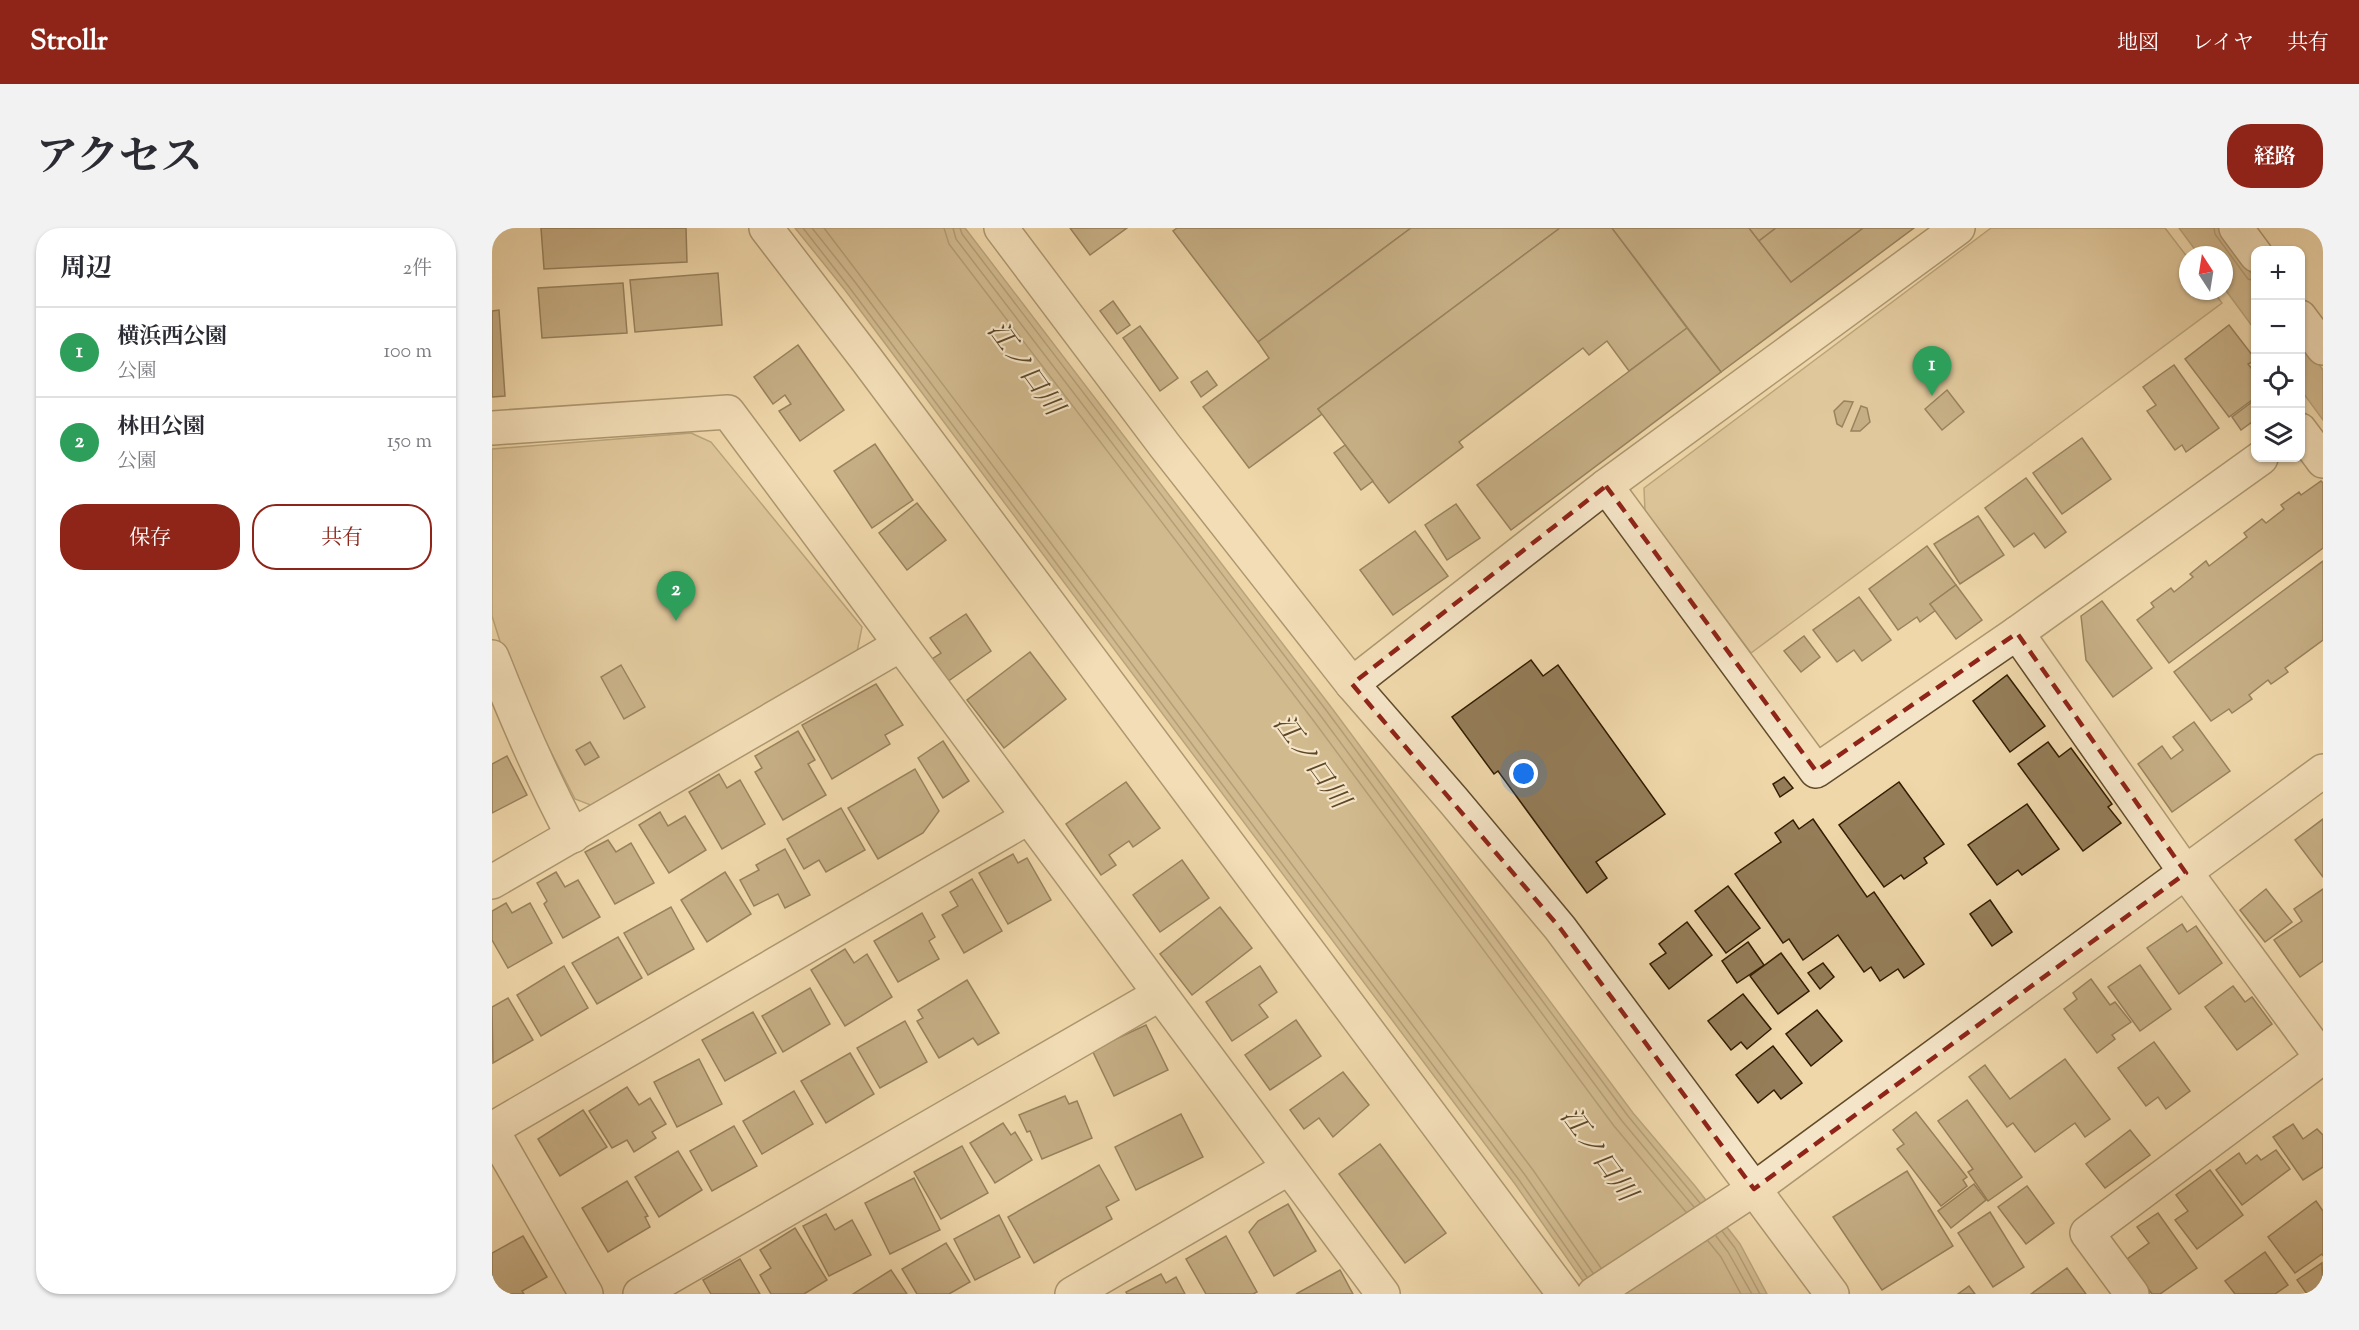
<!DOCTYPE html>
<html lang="ja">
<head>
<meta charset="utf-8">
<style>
	:root { --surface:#fff; --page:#f2f2f3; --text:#2b2b33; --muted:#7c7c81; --line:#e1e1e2; --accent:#8f2418 }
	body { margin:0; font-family:"Sorts Mill Goudy","Noto Serif JP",serif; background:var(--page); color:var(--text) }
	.controls { position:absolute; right:18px; top:18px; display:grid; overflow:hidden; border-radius:12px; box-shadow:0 2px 4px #0004 }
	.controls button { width:54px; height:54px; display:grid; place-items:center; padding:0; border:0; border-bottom:2px solid var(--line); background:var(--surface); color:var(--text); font:30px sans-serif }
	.compass { position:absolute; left:1687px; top:18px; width:54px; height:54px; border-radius:50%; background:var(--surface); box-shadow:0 2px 4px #0004; rotate:348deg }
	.you { position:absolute; left:1032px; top:546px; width:21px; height:21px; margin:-15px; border:4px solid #fff; border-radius:50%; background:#1a73e8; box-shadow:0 0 0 9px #1a73e833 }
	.badge { display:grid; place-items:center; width:39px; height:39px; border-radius:50%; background:var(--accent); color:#fff; font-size:20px; font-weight:700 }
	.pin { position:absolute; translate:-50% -50px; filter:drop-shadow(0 2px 3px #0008) }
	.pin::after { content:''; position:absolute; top:32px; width:21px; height:18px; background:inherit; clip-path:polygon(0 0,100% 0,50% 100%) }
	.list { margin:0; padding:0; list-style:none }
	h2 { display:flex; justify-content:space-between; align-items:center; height:78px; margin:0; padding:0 24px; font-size:26px }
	h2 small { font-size:20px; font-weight:400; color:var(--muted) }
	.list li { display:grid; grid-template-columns:39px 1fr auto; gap:18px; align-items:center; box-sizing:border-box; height:90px; padding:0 24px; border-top:2px solid var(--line) }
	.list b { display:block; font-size:22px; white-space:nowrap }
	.list p { margin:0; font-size:20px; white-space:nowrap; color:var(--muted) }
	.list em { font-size:20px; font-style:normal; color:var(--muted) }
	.actions { display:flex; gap:12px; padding:18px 24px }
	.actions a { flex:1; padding:14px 0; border:2px solid var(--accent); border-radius:24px; text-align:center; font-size:21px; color:var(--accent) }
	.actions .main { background:var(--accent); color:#fff }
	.icon { flex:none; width:33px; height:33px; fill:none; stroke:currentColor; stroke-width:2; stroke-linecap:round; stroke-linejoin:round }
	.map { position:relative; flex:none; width:1831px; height:1066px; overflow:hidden; border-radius:24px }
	header { display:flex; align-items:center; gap:36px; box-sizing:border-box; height:84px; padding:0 30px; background:var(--accent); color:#fff }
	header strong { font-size:28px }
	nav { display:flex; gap:33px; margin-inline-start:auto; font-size:21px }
	.intro { display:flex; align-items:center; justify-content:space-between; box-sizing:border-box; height:144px; padding:0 36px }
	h1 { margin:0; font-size:42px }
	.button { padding:15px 27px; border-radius:24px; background:var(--accent); color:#fff; font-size:21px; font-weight:700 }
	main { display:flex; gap:36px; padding:0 36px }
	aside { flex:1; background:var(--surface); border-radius:24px; box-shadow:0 2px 4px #0004 }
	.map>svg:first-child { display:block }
	.green { fill:#cfb78d; stroke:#806a46; stroke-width:1.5 }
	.water { fill:#af9770; stroke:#7d6643; stroke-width:1.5 }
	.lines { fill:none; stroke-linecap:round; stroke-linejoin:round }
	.shore { stroke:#705a38; stroke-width:1.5 }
	.building { fill:#947d58; stroke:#321c00; stroke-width:1.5 }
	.minor-casing { stroke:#614b2a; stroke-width:36 }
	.tertiary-casing { stroke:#614b2a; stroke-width:36 }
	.minor { stroke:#f5e5c8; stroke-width:33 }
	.tertiary { stroke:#f5e5c8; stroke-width:33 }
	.marked { fill:none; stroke:#8f2418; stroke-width:4.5; stroke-dasharray:12 8; stroke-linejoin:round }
	.labels { text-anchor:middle; stroke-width:4.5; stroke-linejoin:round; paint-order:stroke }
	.water-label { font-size:27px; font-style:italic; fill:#5e4727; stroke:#f5e5c8 }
</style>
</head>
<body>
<header>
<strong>Strollr</strong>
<nav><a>地図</a><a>レイヤ</a><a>共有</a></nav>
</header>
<div class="intro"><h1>アクセス</h1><a class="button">経路</a></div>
<main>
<aside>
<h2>周辺<small>2件</small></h2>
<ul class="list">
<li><span class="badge" style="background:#2e9e5b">1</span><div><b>横浜西公園</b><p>公園</p></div><em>100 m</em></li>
<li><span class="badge" style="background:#2e9e5b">2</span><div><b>林田公園</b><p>公園</p></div><em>150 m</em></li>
</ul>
<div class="actions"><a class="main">保存</a><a>共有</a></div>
</aside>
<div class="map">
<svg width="1831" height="1066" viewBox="0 0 1831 1066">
	<rect width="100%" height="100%" fill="#efd7aa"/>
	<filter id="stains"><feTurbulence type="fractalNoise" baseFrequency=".00333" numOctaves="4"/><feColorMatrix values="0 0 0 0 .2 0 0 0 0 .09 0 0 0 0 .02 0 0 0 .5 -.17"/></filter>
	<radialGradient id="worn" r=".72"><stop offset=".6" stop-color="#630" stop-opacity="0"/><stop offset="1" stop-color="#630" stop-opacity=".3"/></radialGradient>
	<!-- green -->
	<g class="green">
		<polygon points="1499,0 1673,0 1696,30 1696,63 1721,63 1730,75 1259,425 1153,283 1152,260"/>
		<polygon points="199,205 219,214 370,399 365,424 101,578 83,571 39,485 11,423 0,388 0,221"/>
	</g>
	<!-- water -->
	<g class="water">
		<polygon points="303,0 473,0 839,479 1141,885 1203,958 1248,1016 1275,1066 1100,1066 1023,956 353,62"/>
		<polygon points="1687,0 1726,0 1763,50 1763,102 1732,60 1732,27 1707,27"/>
		<polygon points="1808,111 1831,142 1831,192 1809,162"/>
	</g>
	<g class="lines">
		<!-- shore -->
		<g class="shore">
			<polyline points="311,0 357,59 1027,952 1095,1049"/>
			<polyline points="320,0 363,54 1033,947 1101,1045"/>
			<polyline points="332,0 528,258 1041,942 1109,1040"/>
			<polyline points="452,0 457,16 821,492 1122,898 1194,984"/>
			<polyline points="461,0 464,11 828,487 1130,893 1202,979"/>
			<polyline points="468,0 470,6 834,482 1136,888 1208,975"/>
			<polyline points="1722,0 1723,6 1756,51 1764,53"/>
			<polyline points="1230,1003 1243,1020 1268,1066"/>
			<polyline points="1224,1008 1236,1024 1260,1066"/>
			<polyline points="1216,1013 1229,1029 1249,1066"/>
		</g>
	</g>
	<!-- building -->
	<g class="building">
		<polygon points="49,0 194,0 195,34 52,41"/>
		<polygon points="578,0 635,0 598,27"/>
		<polygon points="685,0 919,0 766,114 681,3"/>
		<polygon points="919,0 1068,0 826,181 830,186 757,240 711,179 777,130 766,114"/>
		<polygon points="1068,0 1120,0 1195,100 1137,143 1115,113 1097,127 1091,120 967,214 971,219 897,275 826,181"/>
		<polygon points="1120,0 1257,0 1299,54 1371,0 1422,0 1229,144"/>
		<polygon points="1257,0 1284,0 1267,13"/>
		<polygon points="1284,0 1371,0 1299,54 1267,13"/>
		<polygon points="226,45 230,97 143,104 138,52"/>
		<polygon points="131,55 135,105 50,110 46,60"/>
		<polygon points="621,73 638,97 625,106 608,83"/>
		<polygon points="7,82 13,168 0,169 0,83"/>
		<polygon points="1737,97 1764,132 1756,136 1764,146 1764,169 1737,189 1693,131"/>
		<polygon points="648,98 686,150 668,163 631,110"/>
		<polygon points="1195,100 1229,144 1019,302 985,257"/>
		<polygon points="306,117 352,182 308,213 287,183 299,176 293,167 281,176 262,149"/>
		<polygon points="1682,137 1727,200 1694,224 1690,217 1683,222 1655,183 1664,177 1651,159"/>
		<polygon points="715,143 725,157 709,169 699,154"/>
		<polygon points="1455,162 1472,184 1450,202 1433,181"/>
		<polygon points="1764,171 1764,191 1749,202 1740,189"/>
		<polygon points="1352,173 1361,174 1350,199 1345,196 1342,183"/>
		<polygon points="1369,178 1375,180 1378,194 1368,203 1359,203"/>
		<polygon points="1590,210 1619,251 1570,286 1541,245"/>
		<polygon points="383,216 421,272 380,300 342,243"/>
		<polygon points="853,217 881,253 869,262 842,225"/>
		<polygon points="1534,250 1574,304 1553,320 1542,305 1522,319 1493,280"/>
		<polygon points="1829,253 1831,255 1831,320 1677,435 1645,392 1662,379 1659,375 1679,360 1682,364 1701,349 1698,346 1714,333 1717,338 1755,309 1752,305 1770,291 1774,295 1792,281 1789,277 1807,264 1809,267"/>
		<polygon points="425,275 454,312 415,342 387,305"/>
		<polygon points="964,276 988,310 955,332 933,297"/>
		<polygon points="1486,288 1512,327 1468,356 1442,316"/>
		<polygon points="923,303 956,348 901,387 868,342"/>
		<polygon points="1435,318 1464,357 1438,376 1444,382 1428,394 1425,389 1406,402 1377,361"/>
		<polygon points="1831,333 1831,412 1793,440 1796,444 1779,456 1776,452 1757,467 1760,471 1740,485 1737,481 1719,493 1682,444"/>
		<polygon points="1464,357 1490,392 1464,411 1438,376"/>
		<polygon points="1367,369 1399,412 1370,433 1362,422 1345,434 1321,402"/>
		<polygon points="1610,373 1660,440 1621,469 1594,432 1589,388"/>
		<polygon points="474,386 499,423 455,454 440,431 449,425 438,410"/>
		<polygon points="1312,408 1328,429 1309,444 1292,423"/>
		<polygon points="538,424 574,471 512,520 475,472"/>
		<polygon points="1039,432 1051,448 1066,437 1173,586 1104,634 1115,650 1095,665 1006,543 1002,546 960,489"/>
		<polygon points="129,437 153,479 132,491 109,449"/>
		<polygon points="1515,447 1553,498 1518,524 1481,473"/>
		<polygon points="384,456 411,497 393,507 398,516 340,551 310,497"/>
		<polygon points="1702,494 1738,543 1680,584 1646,536 1670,518 1679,531 1691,522 1681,509"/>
		<polygon points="306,503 323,532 316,536 334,567 291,592 263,544 270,540 263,528"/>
		<polygon points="451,513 477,553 451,570 426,530"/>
		<polygon points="98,514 107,529 93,537 84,522"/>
		<polygon points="1556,514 1567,529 1579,520 1620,576 1616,579 1629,595 1591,623 1526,536"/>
		<polygon points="15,528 35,567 0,585 0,536"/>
		<polygon points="423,541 447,583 431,605 386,631 356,580"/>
		<polygon points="227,546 235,560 248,552 273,596 230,621 197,564"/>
		<polygon points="1292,549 1301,560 1288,569 1281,556"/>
		<polygon points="634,554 668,600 641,619 637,613 617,627 624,637 609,647 574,596"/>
		<polygon points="1407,554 1452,616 1432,630 1435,635 1412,651 1409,647 1392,659 1347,597"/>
		<polygon points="1535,576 1567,621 1530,647 1526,642 1505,657 1476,617"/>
		<polygon points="349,580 373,622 334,644 327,632 312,641 295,611"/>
		<polygon points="168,584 176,598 193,588 214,622 177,645 147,597"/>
		<polygon points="1321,591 1375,669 1382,664 1432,736 1412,750 1406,741 1388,753 1379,739 1372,744 1346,707 1311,732 1297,711 1291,715 1243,646 1289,614 1283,605 1301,592 1307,601"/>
		<polygon points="1831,591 1831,649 1803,612"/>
		<polygon points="116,612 124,624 139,615 162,655 123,676 93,624"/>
		<polygon points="293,621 318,667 293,680 286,666 262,678 248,652 267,642 264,637"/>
		<polygon points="521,626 526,635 535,630 559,672 516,696 487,645"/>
		<polygon points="690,632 717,670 668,704 641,667"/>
		<polygon points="64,644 73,659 86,652 108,689 71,710 52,676 55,673 45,655"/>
		<polygon points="233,644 259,686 215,714 189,672"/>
		<polygon points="480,651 510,703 472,725 450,687 466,678 458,664"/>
		<polygon points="1236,658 1268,700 1234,725 1203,683"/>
		<polygon points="1774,661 1800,694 1773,714 1748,682"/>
		<polygon points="1831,661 1831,733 1808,749 1782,712 1810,693 1802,681"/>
		<polygon points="1498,672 1520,704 1500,718 1478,686"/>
		<polygon points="14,675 20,685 38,675 60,715 16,740 0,712 0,683"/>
		<polygon points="179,679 202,721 156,747 132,705"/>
		<polygon points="728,679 760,720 700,767 668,726"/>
		<polygon points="430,685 443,709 437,713 447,731 406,754 382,713"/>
		<polygon points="1195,694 1220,727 1177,761 1158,736 1174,725 1167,716"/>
		<polygon points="1690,696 1695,704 1704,698 1730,735 1687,766 1655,720"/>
		<polygon points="126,709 150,750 105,776 80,735"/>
		<polygon points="1256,714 1272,737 1245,755 1230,733"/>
		<polygon points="353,721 362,735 375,726 400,769 353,798 319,742"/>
		<polygon points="1289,725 1317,763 1286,786 1258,748"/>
		<polygon points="1331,735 1342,749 1328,761 1316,745"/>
		<polygon points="1648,737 1679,781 1648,803 1616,759"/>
		<polygon points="72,738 96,780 49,808 25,767"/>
		<polygon points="768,738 785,764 767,777 776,789 740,813 714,774"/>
		<polygon points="1599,751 1618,777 1623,774 1639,794 1620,807 1623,811 1605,825 1572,781 1585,771 1581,765"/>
		<polygon points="475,752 507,805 486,817 481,810 447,830 425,793 431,790 426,782"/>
		<polygon points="1741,758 1753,774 1760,769 1780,796 1745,822 1713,779"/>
		<polygon points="318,760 338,796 291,824 270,788"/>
		<polygon points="1251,766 1279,801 1255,821 1249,814 1239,822 1216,793"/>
		<polygon points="16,770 41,812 1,835 0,779"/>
		<polygon points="1325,782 1350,813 1319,838 1294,806"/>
		<polygon points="261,784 284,825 233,853 210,812"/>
		<polygon points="804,792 829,828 778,862 753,827"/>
		<polygon points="413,793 435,834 388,860 365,820"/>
		<polygon points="654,797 676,842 622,868 600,822"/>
		<polygon points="1662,814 1698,863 1674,881 1666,869 1654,878 1626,840"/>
		<polygon points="1281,818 1310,855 1289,871 1282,862 1266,875 1244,847"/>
		<polygon points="358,825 382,866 334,895 309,853"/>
		<polygon points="207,831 230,876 185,899 162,854"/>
		<polygon points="1573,831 1618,891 1593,909 1583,895 1543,924 1521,895 1515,899 1477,849 1493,837 1518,871"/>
		<polygon points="851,844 877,877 841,909 827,890 812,901 798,882"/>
		<polygon points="135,859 147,877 158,870 174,896 160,904 164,910 142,924 135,912 120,920 97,883"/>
		<polygon points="302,863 321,896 270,926 251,893"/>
		<polygon points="573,868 577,876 585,873 600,910 550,931 538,903 535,904 527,887"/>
		<polygon points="1475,872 1530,949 1496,973 1476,944 1481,941 1446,893"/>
		<polygon points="91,882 115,919 68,948 46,911"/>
		<polygon points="1424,884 1475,949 1471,952 1475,958 1449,978 1405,921 1412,916 1401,902"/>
		<polygon points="689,886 711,929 644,962 623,919"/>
		<polygon points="511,895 519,907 523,904 540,932 503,955 478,915"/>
		<polygon points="1801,896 1811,911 1825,901 1831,907 1831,939 1811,952 1781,909"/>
		<polygon points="242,898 265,938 220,963 198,923"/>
		<polygon points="1638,902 1658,927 1613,960 1594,936"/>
		<polygon points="888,916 954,1005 913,1035 847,946"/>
		<polygon points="470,918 496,965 449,991 422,944"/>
		<polygon points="1784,922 1798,941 1750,977 1724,942 1747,925 1754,936 1765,927 1769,932"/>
		<polygon points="186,923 210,962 167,989 143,949"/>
		<polygon points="607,937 627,972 614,979 620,991 542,1035 516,989"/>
		<polygon points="1718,942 1751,987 1705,1021 1683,992 1696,983 1684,967"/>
		<polygon points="1415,943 1461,1018 1390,1062 1341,989"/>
		<polygon points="422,950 448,1002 398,1026 373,975"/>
		<polygon points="135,953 156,988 153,989 158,999 116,1024 90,980"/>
		<polygon points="1482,956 1494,972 1459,1000 1446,983"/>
		<polygon points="1535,958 1562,995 1534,1016 1506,979"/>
		<polygon points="1824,973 1831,983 1831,1028 1830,1026 1803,1045 1776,1009"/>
		<polygon points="796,976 824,1023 782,1048 757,1004 766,993"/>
		<polygon points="1498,984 1532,1039 1501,1059 1466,1005"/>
		<polygon points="1666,985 1705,1040 1668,1066 1660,1066 1635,1031 1657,1015 1645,999"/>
		<polygon points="334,986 343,1002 360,992 379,1027 337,1048 311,998"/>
		<polygon points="507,987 528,1029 483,1052 462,1011"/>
		<polygon points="303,1000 335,1052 312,1066 279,1066 268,1047 279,1040 268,1022"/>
		<polygon points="31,1008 55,1049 30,1063 32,1066 3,1066 0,1060 0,1025"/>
		<polygon points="734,1008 765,1064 761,1066 714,1066 694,1031"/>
		<polygon points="454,1015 478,1054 457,1066 425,1066 410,1041"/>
		<polygon points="1773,1024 1796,1057 1783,1066 1743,1066 1733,1053"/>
		<polygon points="248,1031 268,1066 219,1066 211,1052"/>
		<polygon points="1830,1035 1831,1066 1815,1066 1805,1052"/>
		<polygon points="1575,1040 1594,1066 1539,1066"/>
		<polygon points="399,1042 415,1066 361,1066"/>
		<polygon points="848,1042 861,1066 804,1066"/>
		<polygon points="669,1046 674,1055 684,1049 693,1066 635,1066 634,1064"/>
		<polygon points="1477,1058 1483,1066 1466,1066"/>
	</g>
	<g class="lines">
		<defs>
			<g id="minor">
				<polyline points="274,0 375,132 1072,1066"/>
				<polyline points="1744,0 1764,27"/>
				<polyline points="1808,89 1831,120"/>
				<polyline points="0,200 236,184 891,1066"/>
				<polyline points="1808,202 1831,233"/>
				<polyline points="1114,258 1324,543 1525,405 1769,230"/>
				<polyline points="1525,405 1694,645 1830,830"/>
				<path d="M0,429C24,490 50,550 81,608"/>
				<polyline points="860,456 1114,258 1466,0"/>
				<polyline points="0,654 408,417"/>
				<polyline points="0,901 537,589"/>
				<polyline points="0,902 94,1066"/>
				<polyline points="148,1066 668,766"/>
				<polyline points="580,1066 797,940"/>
				<polyline points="1102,1066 1262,961 1831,543"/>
				<polyline points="1640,1066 1595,1005 1831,829"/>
			</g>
			<polyline id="tertiary" points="509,0 673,218 860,456 961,572 1068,700 1340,1066"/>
		</defs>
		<!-- minor casing -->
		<use href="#minor" class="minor-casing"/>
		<!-- tertiary casing -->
		<use href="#tertiary" class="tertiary-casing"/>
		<!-- minor -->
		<use href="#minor" class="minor"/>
		<!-- tertiary -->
		<use href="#tertiary" class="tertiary"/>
	</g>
	<!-- marked area -->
	<path d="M0 0H1831V1066H0ZM1114,258L1324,543L1525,405L1694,645L1262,961L1068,700L860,456Z" fill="#efd7aa" fill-opacity=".55" fill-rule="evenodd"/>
	<path class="marked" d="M1114,258L1324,543L1525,405L1694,645L1262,961L1068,700L860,456Z"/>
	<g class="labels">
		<!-- water labels -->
		<g class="water-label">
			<text transform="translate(534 140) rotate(54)" y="9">江ノ口川</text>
			<text transform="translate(820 533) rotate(54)" y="9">江ノ口川</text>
			<text transform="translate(1107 926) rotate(54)" y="9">江ノ口川</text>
		</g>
	</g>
	<rect width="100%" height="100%" filter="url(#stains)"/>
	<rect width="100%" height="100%" fill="url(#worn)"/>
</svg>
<div class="controls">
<button>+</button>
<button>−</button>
<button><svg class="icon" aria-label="locate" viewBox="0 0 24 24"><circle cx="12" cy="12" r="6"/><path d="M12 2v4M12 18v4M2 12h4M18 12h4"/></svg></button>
<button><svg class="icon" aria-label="layers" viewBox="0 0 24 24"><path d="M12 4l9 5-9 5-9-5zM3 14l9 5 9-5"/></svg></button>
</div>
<svg class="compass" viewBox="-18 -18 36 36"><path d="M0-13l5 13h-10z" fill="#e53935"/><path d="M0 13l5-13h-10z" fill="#7c7c81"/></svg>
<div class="you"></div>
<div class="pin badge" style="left:1440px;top:168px;background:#2e9e5b">1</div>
<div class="pin badge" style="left:184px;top:393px;background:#2e9e5b">2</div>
</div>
</main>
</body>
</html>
